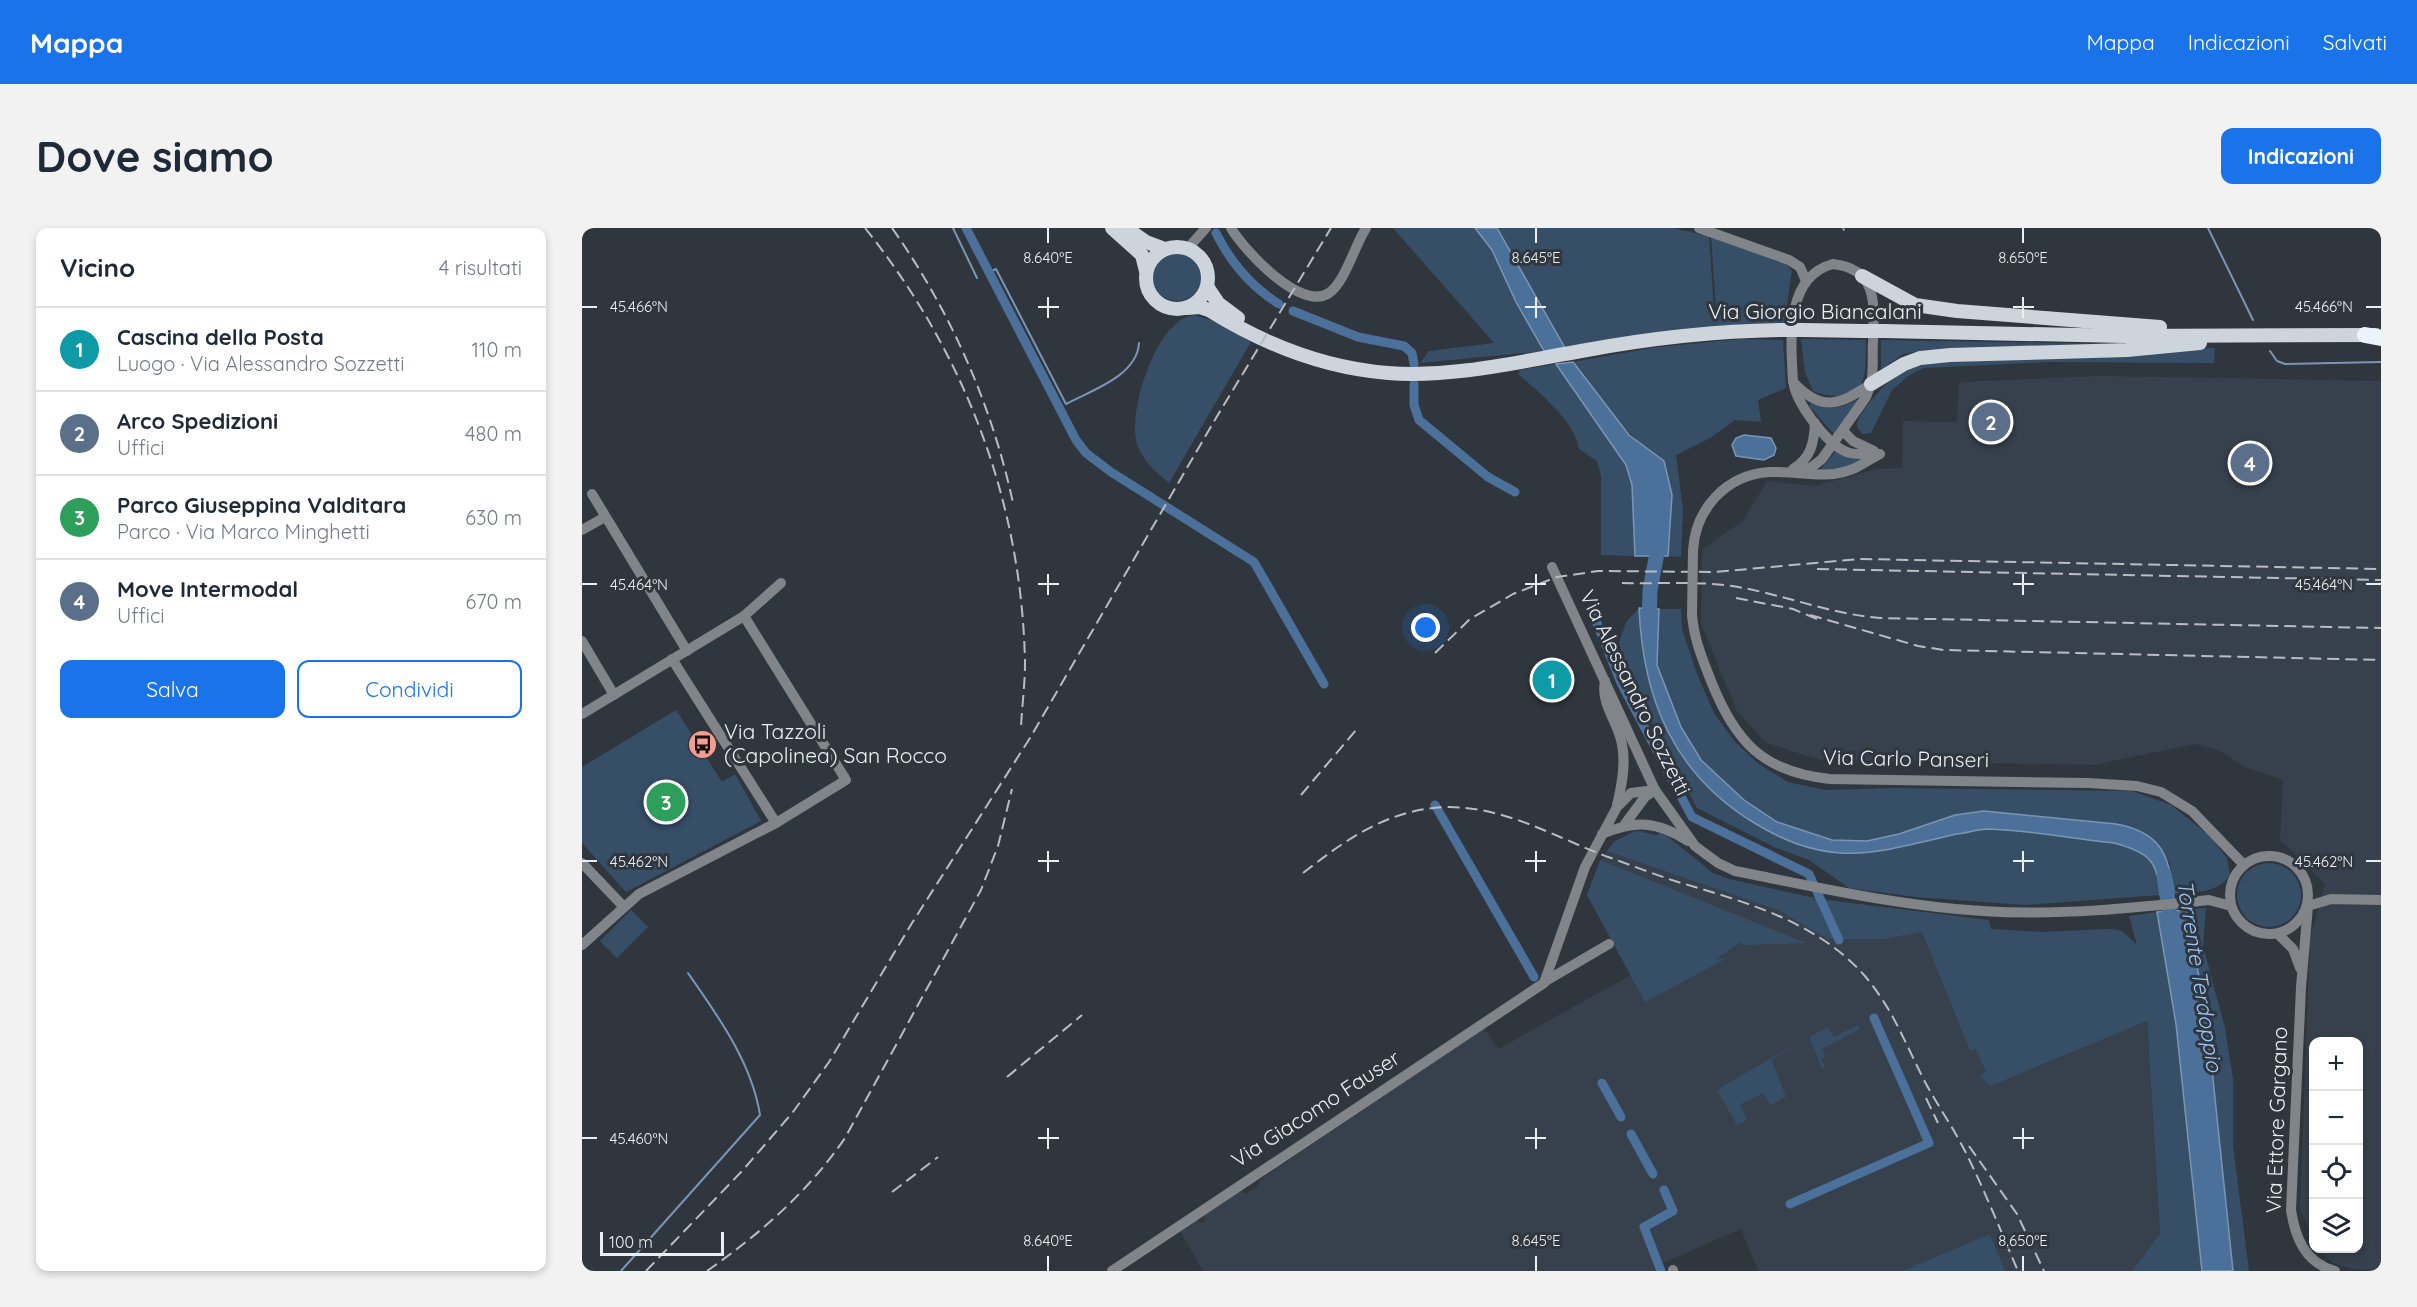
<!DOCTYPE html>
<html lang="it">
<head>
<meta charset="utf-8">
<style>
	:root { --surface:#fff; --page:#f2f2f3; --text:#1f2937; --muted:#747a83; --line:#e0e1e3; --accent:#1a73e8 }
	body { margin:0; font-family:Quicksand,sans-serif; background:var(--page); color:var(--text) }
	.controls { position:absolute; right:18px; bottom:18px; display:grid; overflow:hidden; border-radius:12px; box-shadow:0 3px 9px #0003 }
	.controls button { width:54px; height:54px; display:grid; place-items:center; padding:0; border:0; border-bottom:2px solid var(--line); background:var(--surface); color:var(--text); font:30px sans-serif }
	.scale { position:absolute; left:18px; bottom:15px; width:124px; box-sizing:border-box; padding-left:6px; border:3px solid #ebeff4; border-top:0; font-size:16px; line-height:21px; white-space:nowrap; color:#ebeff4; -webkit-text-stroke:4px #30363e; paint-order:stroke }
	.you { position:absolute; left:844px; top:400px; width:21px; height:21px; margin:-15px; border:4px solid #fff; border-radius:50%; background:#1a73e8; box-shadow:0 0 0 9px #1a73e833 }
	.badge { display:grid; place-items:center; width:39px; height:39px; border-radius:50%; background:var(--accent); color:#fff; font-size:20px; font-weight:700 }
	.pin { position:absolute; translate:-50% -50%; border:3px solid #fff; box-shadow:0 2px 6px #0006 }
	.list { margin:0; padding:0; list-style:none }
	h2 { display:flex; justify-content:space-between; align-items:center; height:78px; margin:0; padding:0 24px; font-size:26px }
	h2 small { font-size:20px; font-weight:400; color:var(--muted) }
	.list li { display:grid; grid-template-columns:39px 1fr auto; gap:18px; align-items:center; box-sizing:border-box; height:84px; padding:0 24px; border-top:2px solid var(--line) }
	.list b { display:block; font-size:22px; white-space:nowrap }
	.list p { margin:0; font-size:20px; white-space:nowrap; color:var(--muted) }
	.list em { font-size:20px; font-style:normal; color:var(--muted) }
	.actions { display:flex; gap:12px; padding:18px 24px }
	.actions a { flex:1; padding:14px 0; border:2px solid var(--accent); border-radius:12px; text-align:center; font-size:21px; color:var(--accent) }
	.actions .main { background:var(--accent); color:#fff }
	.icon { flex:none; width:33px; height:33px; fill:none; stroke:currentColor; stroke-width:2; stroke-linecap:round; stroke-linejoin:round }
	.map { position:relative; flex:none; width:1799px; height:1043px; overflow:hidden; border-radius:12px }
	header { display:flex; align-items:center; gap:36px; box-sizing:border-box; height:84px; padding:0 30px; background:var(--accent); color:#fff }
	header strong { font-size:28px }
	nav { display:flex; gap:33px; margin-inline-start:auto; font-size:21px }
	.intro { display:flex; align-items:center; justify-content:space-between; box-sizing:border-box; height:144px; padding:0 36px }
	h1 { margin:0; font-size:42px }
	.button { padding:15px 27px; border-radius:12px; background:var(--accent); color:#fff; font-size:21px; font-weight:700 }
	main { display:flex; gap:36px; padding:0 36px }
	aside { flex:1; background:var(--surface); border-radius:12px; box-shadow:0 3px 9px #0003 }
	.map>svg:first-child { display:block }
	.built { fill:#36414d }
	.green { fill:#374e67 }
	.water { fill:#4b7099; stroke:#7b96b4; stroke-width:1.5 }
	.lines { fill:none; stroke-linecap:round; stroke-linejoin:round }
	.stream { stroke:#7b96b4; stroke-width:2 }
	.canal { stroke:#4b7099; stroke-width:9 }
	.river { stroke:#4b7099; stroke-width:15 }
	.minor { stroke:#818589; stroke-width:10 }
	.major { stroke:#cdd4dc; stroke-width:14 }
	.highway { stroke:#ebf3fd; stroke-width:16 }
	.rail { stroke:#b9bdc3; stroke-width:2; stroke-dasharray:12 6; stroke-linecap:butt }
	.minor-bridge { stroke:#818589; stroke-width:10 }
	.major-bridge { stroke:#cdd4dc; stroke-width:14 }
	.ticks { fill:none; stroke:#ebeff4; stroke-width:2 }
	.labels { text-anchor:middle; stroke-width:6; stroke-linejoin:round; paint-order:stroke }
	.street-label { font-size:21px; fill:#ebeff4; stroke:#30363e }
	.poi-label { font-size:21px; fill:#ebeff4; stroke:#30363e; text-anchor:start }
	.water-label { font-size:22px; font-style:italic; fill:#9ac6f9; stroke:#30363e }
	.ticks-label { font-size:15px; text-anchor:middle; fill:#ebeff4; stroke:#30363e; stroke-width:6; stroke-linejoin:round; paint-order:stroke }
</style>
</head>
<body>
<header>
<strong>Mappa</strong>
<nav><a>Mappa</a><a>Indicazioni</a><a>Salvati</a></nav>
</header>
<div class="intro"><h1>Dove siamo</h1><a class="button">Indicazioni</a></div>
<main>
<aside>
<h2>Vicino<small>4 risultati</small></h2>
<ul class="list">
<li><span class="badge" style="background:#0f9aa8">1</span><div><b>Cascina della Posta</b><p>Luogo · Via Alessandro Sozzetti</p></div><em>110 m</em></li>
<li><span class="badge" style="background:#5c6f8a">2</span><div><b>Arco Spedizioni</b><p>Uffici</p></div><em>480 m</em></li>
<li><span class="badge" style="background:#2e9e5b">3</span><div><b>Parco Giuseppina Valditara</b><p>Parco · Via Marco Minghetti</p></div><em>630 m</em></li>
<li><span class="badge" style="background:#5c6f8a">4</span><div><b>Move Intermodal</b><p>Uffici</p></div><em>670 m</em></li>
</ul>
<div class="actions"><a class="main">Salva</a><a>Condividi</a></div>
</aside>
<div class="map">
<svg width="1799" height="1043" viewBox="0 0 1799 1043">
	<rect width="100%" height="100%" fill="#30363e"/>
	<!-- built -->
	<g class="built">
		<polygon points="1518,148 1799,153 1799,1042 1770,1041 1751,1035 1736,1021 1776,1020 1776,814 1732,814 1731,1010 1718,982 1728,710 1743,656 1698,612 1701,552 1663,539 1636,522 1613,516 1512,537 1242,532 1225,528 1183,514 1155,483 1119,396 1120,321 1161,293 1185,253 1233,258 1294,241 1320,240 1321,193 1375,194 1377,154"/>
		<polygon points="1053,603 1063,603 1124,651 1388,700 1459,704 1529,701 1540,703 1561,734 1578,1006 1584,1043 1176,1043 1159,1001 1072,1039 1073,1043 621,1043 598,1003 615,991 618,995 623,993 621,986 659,963 663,966 677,958 678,952 902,800 916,821 1049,747 1005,667 1022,627 1033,613"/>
	</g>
	<!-- green -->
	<g class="green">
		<polygon points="811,0 893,0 910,23 934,74 962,123 838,135 847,123 912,115"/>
		<polygon points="915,0 1091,0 1127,8 1132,81 1134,80 1129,9 1204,36 1210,43 1202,96 1101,101 983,120"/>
		<circle cx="595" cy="48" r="25"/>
		<path d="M612,87L635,94L669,114L587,255C575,245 564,236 557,221C543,191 570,109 599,92C602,89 608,88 612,87Z"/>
		<polygon points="1160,111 1201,112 1204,160 1176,172 1179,194 1153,192 1128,210 1094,227 1101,282 1099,329 1086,328 1089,286 1062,219 1033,191 991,134 1075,119"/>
		<path d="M1219,111L1284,112C1283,124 1285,139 1281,151C1275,172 1246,170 1231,163L1223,144Z"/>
		<polygon points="1299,112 1530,116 1343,122 1321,126 1299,142"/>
		<path d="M1633,120L1632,135L1465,134L1342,140L1326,148L1310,162L1289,205L1280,206L1275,199C1275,191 1280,185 1285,178C1302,155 1317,143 1345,134Z"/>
		<path d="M974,136L1044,237L1050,257L1053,328L1019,327V248L1015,233L997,221C994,195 956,163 936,146L938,142Z"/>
		<path d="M1274,172L1276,174L1252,206L1227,178L1229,175C1246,183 1257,181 1274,172Z"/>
		<polygon points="1255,222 1277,230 1278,235 1264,241 1238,242"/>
		<path d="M1057,380C1061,472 1092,547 1174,596C1201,612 1227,623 1259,625C1297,627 1338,614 1375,606C1385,605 1396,601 1406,601C1447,602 1491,611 1532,615C1566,624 1576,632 1578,667L1443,677L1334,669L1267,660L1227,632L1192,619L1115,580L1049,456L1037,415L1044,394Z"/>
		<path d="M1077,381H1099L1100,401L1115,446L1133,487L1154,515L1177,536L1206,554L1243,562L1314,560L1550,563L1589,577L1628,608L1645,630L1648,647C1634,666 1614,664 1592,666L1588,635L1564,607L1550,599L1534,596L1478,591L1317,606L1285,613L1250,612L1195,594L1162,572L1119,532L1099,499L1075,437Z"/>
		<polygon points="94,482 140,554 153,546 179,593 44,664 0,615 0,539"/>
		<polygon points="1053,603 1075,607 1080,604 1131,645 1147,651 1237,671 1407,692 1409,701 1459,704 1529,701 1540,703 1555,717 1547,688 1575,684 1594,796 1620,1043 1550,1043 1578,1006 1565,793 1408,858 1398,848 1404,844 1394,821 1388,822 1340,704 1302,711 1246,711 1196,682 1025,623 1033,613"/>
		<polygon points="1018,632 1224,715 1162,717 1159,714 1134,731 1145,730 1063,774 1005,667"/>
		<circle cx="1687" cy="667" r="32"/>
		<polygon points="1624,680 1621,718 1643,800 1651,851 1651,917 1667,1043 1651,1043 1624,784 1604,682"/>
		<polygon points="49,682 66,699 35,730 18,713"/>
		<polygon points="1276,797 1278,801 1240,821 1244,829 1239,831 1243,839 1240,840 1227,809 1246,799 1252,809"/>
		<polygon points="1218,814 1190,832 1204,869 1189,877 1181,865 1158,877 1165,892 1155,897 1136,864 1139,859"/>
		<polygon points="1408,1006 1423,1043 1321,1043"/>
	</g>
	<!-- water -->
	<g class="water">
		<polygon points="893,0 915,0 983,120 962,123 934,74 910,22"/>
		<polygon points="991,134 1047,207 1082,233 1090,267 1086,328 1053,328 1050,257 1044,237 974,136"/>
		<polygon points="1162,207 1189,210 1194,220 1192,227 1182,232 1154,228 1150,217 1154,210"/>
		<path d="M1057,380L1077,381L1075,437L1099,499L1119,532L1162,572L1195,594L1250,612L1285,613L1317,606L1373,587L1402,583L1534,596C1578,604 1587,626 1592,666L1578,667C1576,632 1566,624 1532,615C1491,611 1447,602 1406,601C1396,601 1385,605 1375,606C1338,614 1297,627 1259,625C1227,623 1201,612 1174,596C1092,547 1061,472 1057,380Z"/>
		<polygon points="1604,682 1624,784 1651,1043 1620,1043 1594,796 1575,684"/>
	</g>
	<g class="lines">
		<!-- stream -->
		<g class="stream">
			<polyline points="371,0 395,50"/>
			<polyline points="1261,0 1262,2"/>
			<polyline points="1626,0 1671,92"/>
			<path d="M410,43L414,41L484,176C510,162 555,148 557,115"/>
			<polyline points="1688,123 1695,133 1703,136 1799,134"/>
			<path d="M39,1043L178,887C170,835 136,788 106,745"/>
		</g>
		<!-- canal -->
		<g class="canal">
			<polyline points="384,0 494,212 504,225 529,244 672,334 742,456"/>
			<path d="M634,5C649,35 668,58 697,76"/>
			<polyline points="711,83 776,109 822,118 830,125 832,136"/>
			<polyline points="832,156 832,177 837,192 906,249 933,264"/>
			<polyline points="1010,383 1039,455 1110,589 1227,646 1257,712"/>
			<polyline points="853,577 952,749"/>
			<polyline points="1020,855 1039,889"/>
			<polyline points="1049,906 1071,946"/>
			<polyline points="1208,976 1347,915 1292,790"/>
			<polyline points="1079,1043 1062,999 1091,983 1082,962"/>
		</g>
		<!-- river -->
		<g class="river">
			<polyline points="1067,400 1068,362 1078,309"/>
			<polyline points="1582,646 1590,703"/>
		</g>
		<!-- minor -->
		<g class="minor">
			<path d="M649,0C662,22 719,84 747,65C763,54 773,17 784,0"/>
			<polyline points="1117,0 1207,32 1218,39 1224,53"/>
			<polyline points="606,20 624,0"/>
			<path d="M1251,36C1297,41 1292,78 1291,113C1290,127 1292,143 1289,156C1257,177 1240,185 1211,154C1209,114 1202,49 1251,36Z"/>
			<path d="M1212,158C1217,178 1247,220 1268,225C1277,227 1288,226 1297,226"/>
			<polyline points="1261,203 1271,213 1292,223"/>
			<path d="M1211,241C1229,230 1232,215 1233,195"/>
			<polyline points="1217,242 1230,239 1240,231 1284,169 1289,156"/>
			<polyline points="10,266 105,423"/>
			<polyline points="0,302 23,289"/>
			<path d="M1111,323C1113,281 1144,247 1187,244C1209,243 1231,248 1252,246C1274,243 1280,235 1298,226"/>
			<path d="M970,339L1073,562L1113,618L1136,635L1153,643C1235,659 1317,678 1400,683C1476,688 1552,680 1627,672L1649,678"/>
			<path d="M1110,387C1112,411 1120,430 1129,453C1153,513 1180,544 1248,551L1506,555L1555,558L1579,564L1610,583L1662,637"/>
			<polyline points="0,413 32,467"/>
			<polyline points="90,431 194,595"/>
			<path d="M1023,453C1018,475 1036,494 1040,516C1044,536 1040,557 1035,577"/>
			<polyline points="0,486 162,388 199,355"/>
			<polyline points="1043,596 1063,569 1073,562"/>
			<path d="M1020,606C1054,592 1075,593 1106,613"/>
			<circle cx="1687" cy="667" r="39"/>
			<polyline points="0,635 41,678"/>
			<polyline points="1696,706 1711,721 1718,740"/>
			<polyline points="0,717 57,666 194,595 264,552 162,388"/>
			<polyline points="962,754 1027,716"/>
			<polyline points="1091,1042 1091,1043"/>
			<polyline points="530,1043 962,755 1003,639 1035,579 1049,565 1073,562"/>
			<path d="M1753,1043C1723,1035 1713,1009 1709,982L1719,759L1726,678L1749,671L1799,672"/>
		</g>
		<!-- major -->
		<g class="major">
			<polyline points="530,0 560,27 564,43"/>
			<polyline points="544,0 564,14 583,21"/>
			<circle cx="595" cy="50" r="31"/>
			<polyline points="1280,48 1333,77 1375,83 1578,99"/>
			<polyline points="626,60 636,75 656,90"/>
			<path d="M605,80L618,79L627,82C680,115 742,140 806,145C872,150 940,133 1005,122C1070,110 1134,103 1200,102"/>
			<polyline points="1220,102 1281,103"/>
			<polyline points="1301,103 1542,108 1794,107"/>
			<polyline points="1289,156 1322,136 1338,130 1368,127 1545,122 1618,115"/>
		</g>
		<!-- highway -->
		<polyline class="highway" points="1783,107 1799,110"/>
		<!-- rail -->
		<g class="rail">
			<path d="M283,0C383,125 440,275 443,435C443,456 440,478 439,499"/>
			<path d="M310,0C368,82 410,177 431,275"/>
			<polyline points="1235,341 1799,352"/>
			<path d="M1040,355C1076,356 1115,353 1150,358C1201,366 1247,386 1298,390L1799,400"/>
			<polyline points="1154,370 1211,381 1235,391"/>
			<polyline points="1228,387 1336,418 1362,422 1799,432"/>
			<polyline points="853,425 888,391 931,366 975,349 1016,343 1133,344 1277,331 1799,341"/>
			<polyline points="719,567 774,502"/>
			<path d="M721,645C761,614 799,586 851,580C916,573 971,609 1029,630C1051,638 1074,647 1096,654C1163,674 1234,693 1282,747C1310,779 1324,817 1343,854C1356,878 1372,901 1384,925C1403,963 1419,1004 1436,1043"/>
			<polyline points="425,849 500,787"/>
			<polyline points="1344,870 1356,895"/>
			<polyline points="1387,918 1435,986 1462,1043"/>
			<polyline points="310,964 356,929"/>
			<polyline points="64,1043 161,942 211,884 247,834 330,695 448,510 634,190 749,0"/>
			<path d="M125,1043C179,1005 225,965 263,910L399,662L416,618L430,561"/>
		</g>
		<!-- minor-bridge -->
		<polyline class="minor-bridge" points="1110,387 1111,323"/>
		<!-- major-bridge -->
		<g class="major-bridge">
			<polyline points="1200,102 1220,102"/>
			<polyline points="1281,103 1301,103"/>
		</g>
	</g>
	<!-- ticks -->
	<path class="ticks" d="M466,0V15M954,0V15M1441,0V15M466,69V90M954,69V90M1441,69V90M0,79H15M456,79H477M943,79H964M1431,79H1452M1784,79H1799M466,346V367M954,346V367M1441,346V367M0,356H15M456,356H477M943,356H964M1431,356H1452M1784,356H1799M466,623V644M954,623V644M1441,623V644M0,633H15M456,633H477M943,633H964M1431,633H1452M1784,633H1799M466,900V921M954,900V921M1441,900V921M0,910H15M456,910H477M943,910H964M1431,910H1452M466,1028V1043M954,1028V1043M1441,1028V1043"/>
	<!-- icons -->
	<defs>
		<symbol id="bus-disc" viewBox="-11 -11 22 22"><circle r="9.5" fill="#f59c92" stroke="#30363e"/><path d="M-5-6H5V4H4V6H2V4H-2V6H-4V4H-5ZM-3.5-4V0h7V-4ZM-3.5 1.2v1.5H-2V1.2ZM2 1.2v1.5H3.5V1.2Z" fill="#111"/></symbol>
	</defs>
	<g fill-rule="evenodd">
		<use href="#bus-disc" x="104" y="500" width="33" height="33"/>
	</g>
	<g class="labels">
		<!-- street labels -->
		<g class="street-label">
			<text x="1233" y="91">Via Giorgio Biancalani</text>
			<text transform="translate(1053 465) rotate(64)" y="7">Via Alessandro Sozzetti</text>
			<text transform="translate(1324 531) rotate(1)" y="7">Via Carlo Panseri</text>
			<text transform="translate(734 881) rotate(-33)" y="7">Via Giacomo Fauser</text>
			<text transform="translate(1695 892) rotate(-88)" y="7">Via Ettore Gargano</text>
		</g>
		<!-- poi labels -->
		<g class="poi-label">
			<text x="142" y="511">Via Tazzoli<tspan x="142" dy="24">(Capolinea) San Rocco</tspan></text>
		</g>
		<!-- water labels -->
		<g class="water-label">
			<text transform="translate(1618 748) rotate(81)" y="8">Torrente Terdoppio</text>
		</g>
	</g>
	<g class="ticks-label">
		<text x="466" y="35">8.640°E</text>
		<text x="954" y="35">8.645°E</text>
		<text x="1441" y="35">8.650°E</text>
		<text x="57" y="84">45.466°N</text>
		<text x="1742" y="84">45.466°N</text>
		<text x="57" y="362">45.464°N</text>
		<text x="1742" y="362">45.464°N</text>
		<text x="57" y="639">45.462°N</text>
		<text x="1742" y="639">45.462°N</text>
		<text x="57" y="916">45.460°N</text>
		<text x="466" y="1018">8.640°E</text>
		<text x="954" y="1018">8.645°E</text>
		<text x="1441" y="1018">8.650°E</text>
	</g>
</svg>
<div class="controls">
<button>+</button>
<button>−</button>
<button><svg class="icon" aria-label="locate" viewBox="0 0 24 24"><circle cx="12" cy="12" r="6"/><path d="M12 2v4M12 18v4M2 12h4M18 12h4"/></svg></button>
<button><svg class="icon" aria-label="layers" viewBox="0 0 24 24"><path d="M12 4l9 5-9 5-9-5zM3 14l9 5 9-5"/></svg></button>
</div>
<div class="scale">100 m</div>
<div class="you"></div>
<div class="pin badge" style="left:970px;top:452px;background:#0f9aa8">1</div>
<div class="pin badge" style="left:1409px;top:194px;background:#5c6f8a">2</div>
<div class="pin badge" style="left:84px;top:574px;background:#2e9e5b">3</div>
<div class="pin badge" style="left:1668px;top:235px;background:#5c6f8a">4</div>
</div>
</main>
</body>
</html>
